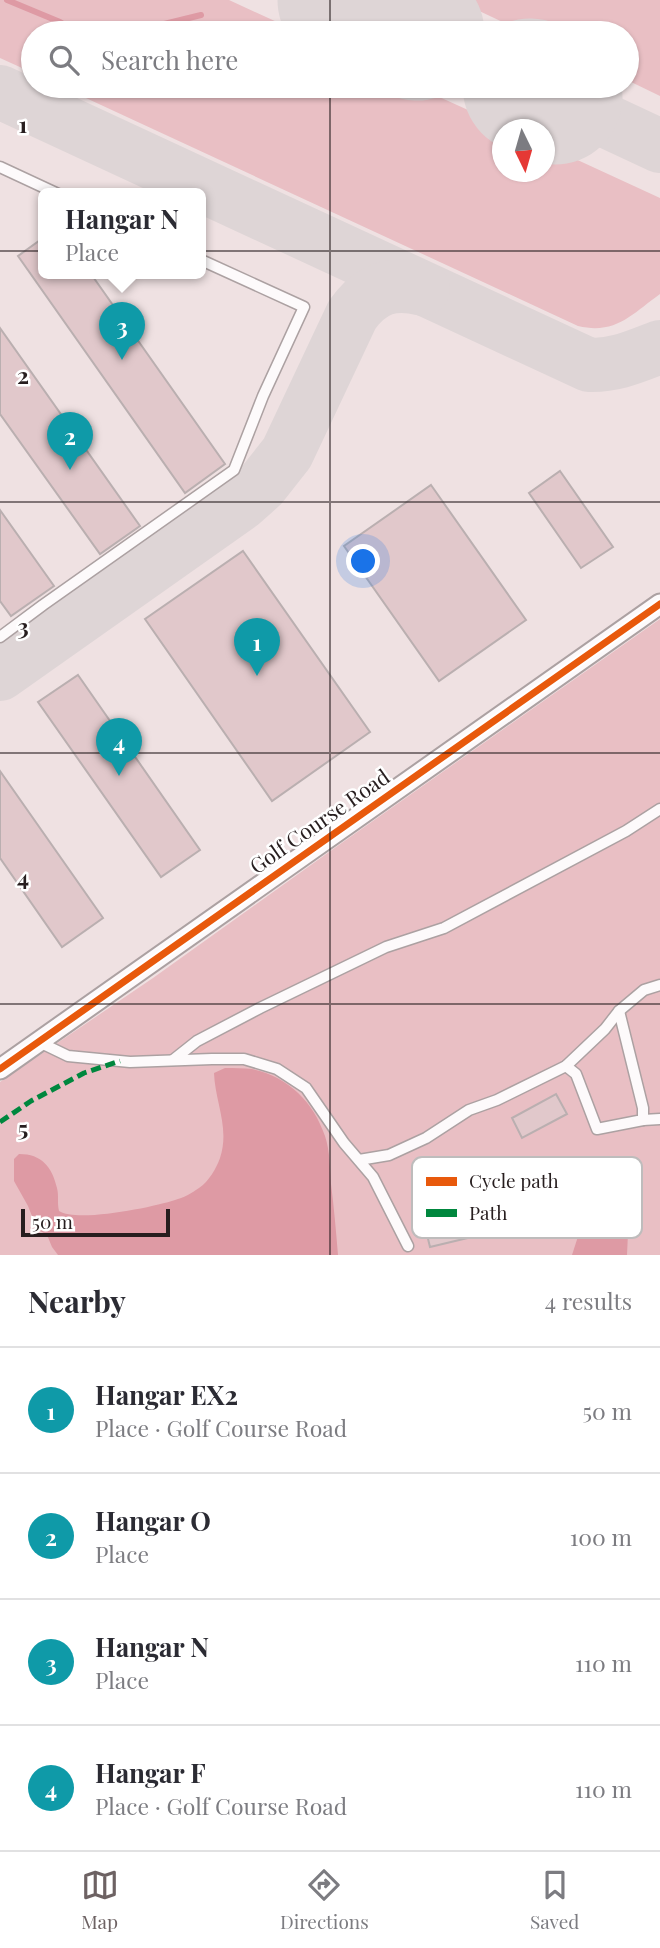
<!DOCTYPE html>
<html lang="en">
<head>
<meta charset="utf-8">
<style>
	:root { --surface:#fff; --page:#f7f7f7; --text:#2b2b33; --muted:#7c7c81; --line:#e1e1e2; --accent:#6d6263 }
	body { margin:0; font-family:"Playfair Display",serif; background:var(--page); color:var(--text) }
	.compass { position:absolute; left:492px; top:119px; width:63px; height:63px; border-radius:50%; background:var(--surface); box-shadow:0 2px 5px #0004; rotate:175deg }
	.scale { position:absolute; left:21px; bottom:18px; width:149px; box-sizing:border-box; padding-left:7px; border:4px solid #271e1f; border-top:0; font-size:19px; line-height:24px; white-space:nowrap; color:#271e1f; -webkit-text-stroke:5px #fff; paint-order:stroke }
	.you { position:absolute; left:364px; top:562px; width:24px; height:24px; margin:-18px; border:5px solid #fff; border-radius:50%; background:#1a73e8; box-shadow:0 0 0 10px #1a73e833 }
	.badge { display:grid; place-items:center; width:46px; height:46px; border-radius:50%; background:var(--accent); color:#fff; font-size:23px; font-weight:700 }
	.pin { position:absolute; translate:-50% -58px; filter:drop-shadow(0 2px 4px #0008) }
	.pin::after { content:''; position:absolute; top:37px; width:24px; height:21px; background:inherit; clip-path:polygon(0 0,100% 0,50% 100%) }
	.popup { position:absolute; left:38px; top:188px; width:168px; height:91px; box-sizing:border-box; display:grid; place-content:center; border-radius:10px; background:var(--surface); filter:drop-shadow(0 2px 5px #0005); font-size:23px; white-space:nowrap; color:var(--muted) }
	.popup b { font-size:26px; color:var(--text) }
	.popup::after { content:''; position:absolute; left:50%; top:100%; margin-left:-14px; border:14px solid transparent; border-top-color:var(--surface) }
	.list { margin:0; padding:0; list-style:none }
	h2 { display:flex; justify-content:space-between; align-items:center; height:91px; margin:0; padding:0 28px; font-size:30px }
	h2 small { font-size:23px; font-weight:400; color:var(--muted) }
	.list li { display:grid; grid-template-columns:46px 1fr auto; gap:21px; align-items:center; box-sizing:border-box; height:126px; padding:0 28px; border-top:2px solid var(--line) }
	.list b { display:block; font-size:26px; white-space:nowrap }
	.list p { margin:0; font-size:23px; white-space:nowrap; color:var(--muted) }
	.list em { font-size:23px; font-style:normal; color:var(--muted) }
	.icon { flex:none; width:38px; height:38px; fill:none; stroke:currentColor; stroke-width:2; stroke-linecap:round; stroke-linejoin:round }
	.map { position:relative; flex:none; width:660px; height:1255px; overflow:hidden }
	.search { position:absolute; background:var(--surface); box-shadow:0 2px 5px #0004; left:21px; right:21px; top:21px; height:77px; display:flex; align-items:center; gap:18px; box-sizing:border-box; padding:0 24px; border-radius:38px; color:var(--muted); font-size:26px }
	.sheet { height:595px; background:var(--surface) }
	nav { display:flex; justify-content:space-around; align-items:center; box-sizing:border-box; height:98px; border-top:2px solid var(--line); background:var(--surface); font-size:19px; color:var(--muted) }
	nav a { display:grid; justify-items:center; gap:4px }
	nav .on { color:var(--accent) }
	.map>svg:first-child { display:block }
	.green { fill:#e9bfc4 }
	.water { fill:#de9aa4 }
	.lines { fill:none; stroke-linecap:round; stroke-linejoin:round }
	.stream { stroke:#de9aa4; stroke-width:6 }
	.taxiway { stroke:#ded5d6; stroke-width:54 }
	.runway { stroke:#ded5d6; stroke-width:135 }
	.building { fill:#e1c8cb; stroke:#baafb0; stroke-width:2 }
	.service-casing { stroke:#aca1a2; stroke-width:13 }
	.minor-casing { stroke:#aca1a2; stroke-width:23 }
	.service { stroke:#fdfafb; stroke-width:10 }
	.minor { stroke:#fdfafb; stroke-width:19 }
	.quiet { stroke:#00873e; stroke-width:5; stroke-dasharray:10 5; stroke-linecap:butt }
	.cycleway-casing { stroke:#fff; stroke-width:11 }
	.cycleway { stroke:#e8590c; stroke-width:7 }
	.grid { fill:none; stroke:#271e1f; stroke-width:2; stroke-opacity:0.55 }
	.labels { text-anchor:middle; stroke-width:5; stroke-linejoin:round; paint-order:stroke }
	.street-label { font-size:21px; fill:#271e1f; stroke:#fff }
	.key { fill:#fff; stroke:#bebcbc; stroke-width:2 }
	.key-label { font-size:19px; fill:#271e1f }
	.grid-label { font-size:23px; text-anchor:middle; font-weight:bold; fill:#271e1f; stroke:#fff; stroke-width:5; stroke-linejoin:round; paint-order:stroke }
</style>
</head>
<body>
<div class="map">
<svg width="660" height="1255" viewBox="0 0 660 1255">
	<rect width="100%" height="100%" fill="#efe1e2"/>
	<!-- green -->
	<g class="green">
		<polygon points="0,0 229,0 301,33 33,33 33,73 0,58"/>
		<polygon points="456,0 660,0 660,96 627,80 627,33 526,33"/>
		<path d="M60,86H415L510,129L503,130V172H544L545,145L660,198V294C632,314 616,335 578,326Z"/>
		<polygon points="660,619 660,1255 0,1255 0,1082 153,978 336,847"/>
	</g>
	<!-- water -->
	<g class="water">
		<path d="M225,1068C234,1068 244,1068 252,1069C288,1077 313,1101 325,1136C330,1151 330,1169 331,1184C334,1208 336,1231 338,1255H58L52,1247L47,1235L37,1229L28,1206L14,1181V1159L19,1154C42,1154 52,1167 57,1188C59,1196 57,1203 59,1211C77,1223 154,1207 175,1200C183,1198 192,1193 199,1188C209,1181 216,1169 220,1158C230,1128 215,1102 214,1073Z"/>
		<polygon points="609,1173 624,1193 628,1233 627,1255 572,1255 595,1184"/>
	</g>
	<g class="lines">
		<!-- stream -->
		<g class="stream">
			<polyline points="7,0 60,22 78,33"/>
			<polyline points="111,33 152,27 201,15"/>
		</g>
		<!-- taxiway -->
		<g class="taxiway">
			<path d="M0,92L589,365C615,366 636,356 660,347"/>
			<polyline points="555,97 660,146"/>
			<path d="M0,674L242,503L261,486L287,453L352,315C371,288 393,281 423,289"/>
		</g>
		<!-- runway -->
		<g class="runway">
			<polyline points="345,0 417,33"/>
			<polyline points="530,86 555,97"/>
		</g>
	</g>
	<!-- building -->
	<g class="building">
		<polygon points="43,238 43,274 91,274 225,464 185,493 18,256"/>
		<polygon points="0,328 140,526 100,554 0,414"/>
		<polygon points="560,471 613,547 581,568 529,493"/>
		<polygon points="431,485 526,620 439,681 344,546"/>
		<polygon points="0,510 54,586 11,616 0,601"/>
		<polygon points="243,551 370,732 272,801 145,619"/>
		<polygon points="78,675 200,850 161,877 38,702"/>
		<polygon points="0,771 103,918 62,947 0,858"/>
		<polygon points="556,1094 567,1114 522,1138 512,1118"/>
		<polygon points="488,1194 497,1231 430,1247 421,1210"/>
	</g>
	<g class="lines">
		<defs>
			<g id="service">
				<polyline points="0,167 58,194"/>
				<polyline points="0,637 43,605 234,470 263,396 304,307 201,260"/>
				<polyline points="39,1042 68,1056 130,1062 212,1059 244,1059 277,1069 306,1088 344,1143 373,1177 408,1246"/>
				<polyline points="173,1060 197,1041 260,1008 386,947 444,928 626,831 660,809"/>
				<polyline points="566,1066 576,1074 597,1129 643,1120 643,1108 619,1011"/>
				<polyline points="643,1120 660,1119"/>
				<polyline points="359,1160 389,1155 426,1138 469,1110 497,1100 566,1066 605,1029 619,1011 644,990 660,985"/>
			</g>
			<polyline id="minor" points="0,1069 660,604"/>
		</defs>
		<!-- service casing -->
		<use href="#service" class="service-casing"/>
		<!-- minor casing -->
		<use href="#minor" class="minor-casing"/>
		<!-- service -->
		<use href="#service" class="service"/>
		<!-- minor -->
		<use href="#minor" class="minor"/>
		<!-- quiet -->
		<polyline class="quiet" points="0,1122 31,1101 84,1073 120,1061"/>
		<defs>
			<polyline id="cycleway" points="0,1069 660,604"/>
		</defs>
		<!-- cycleway casing -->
		<use href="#cycleway" class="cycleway-casing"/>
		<!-- cycleway -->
		<use href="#cycleway" class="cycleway"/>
	</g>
	<!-- grid -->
	<path class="grid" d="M330,0V33M330,86V1255M0,251H660M0,502H660M0,753H660M0,1004H660"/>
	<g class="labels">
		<!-- street labels -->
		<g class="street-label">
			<text transform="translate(320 822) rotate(-35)" y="7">Golf Course Road</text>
		</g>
	</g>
	<!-- legend -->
	<rect x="412" y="1157" width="230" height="81" rx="10" class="key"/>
	<rect x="426" y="1177" width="31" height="9" fill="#e8590c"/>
	<rect x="426" y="1209" width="31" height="8" fill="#00873e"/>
	<g class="key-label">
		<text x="469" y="1188">Cycle path</text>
		<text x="469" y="1220">Path</text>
	</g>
	<g class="grid-label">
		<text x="23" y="133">1</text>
		<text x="23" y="384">2</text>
		<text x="23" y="635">3</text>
		<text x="23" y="886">4</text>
		<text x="23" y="1137">5</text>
	</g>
</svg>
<svg class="compass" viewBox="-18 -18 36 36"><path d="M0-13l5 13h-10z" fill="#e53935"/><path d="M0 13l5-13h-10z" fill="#7c7c81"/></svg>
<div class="scale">50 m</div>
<div class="you"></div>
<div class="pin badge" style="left:257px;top:676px;background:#0f9aa8">1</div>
<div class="pin badge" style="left:70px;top:470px;background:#0f9aa8">2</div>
<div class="pin badge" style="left:122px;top:360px;background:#0f9aa8">3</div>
<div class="popup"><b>Hangar N</b>Place</div>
<div class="pin badge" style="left:119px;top:776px;background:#0f9aa8">4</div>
<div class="search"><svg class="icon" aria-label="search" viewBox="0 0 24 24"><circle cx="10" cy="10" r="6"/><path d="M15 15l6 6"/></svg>Search here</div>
</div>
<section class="sheet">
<h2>Nearby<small>4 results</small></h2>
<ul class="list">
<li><span class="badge" style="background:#0f9aa8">1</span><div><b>Hangar EX2</b><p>Place · Golf Course Road</p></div><em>50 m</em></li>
<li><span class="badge" style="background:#0f9aa8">2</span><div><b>Hangar O</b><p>Place</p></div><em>100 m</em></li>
<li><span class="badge" style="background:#0f9aa8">3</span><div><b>Hangar N</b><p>Place</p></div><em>110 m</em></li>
<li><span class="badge" style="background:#0f9aa8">4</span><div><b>Hangar F</b><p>Place · Golf Course Road</p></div><em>110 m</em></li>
</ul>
</section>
<nav>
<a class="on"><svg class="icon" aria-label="map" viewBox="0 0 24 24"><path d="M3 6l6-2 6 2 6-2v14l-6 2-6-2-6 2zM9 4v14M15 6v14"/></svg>Map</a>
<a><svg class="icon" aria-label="directions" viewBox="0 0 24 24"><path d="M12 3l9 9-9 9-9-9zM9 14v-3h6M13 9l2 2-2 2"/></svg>Directions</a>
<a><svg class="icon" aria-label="saved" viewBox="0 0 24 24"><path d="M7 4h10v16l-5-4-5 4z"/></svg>Saved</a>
</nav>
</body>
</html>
